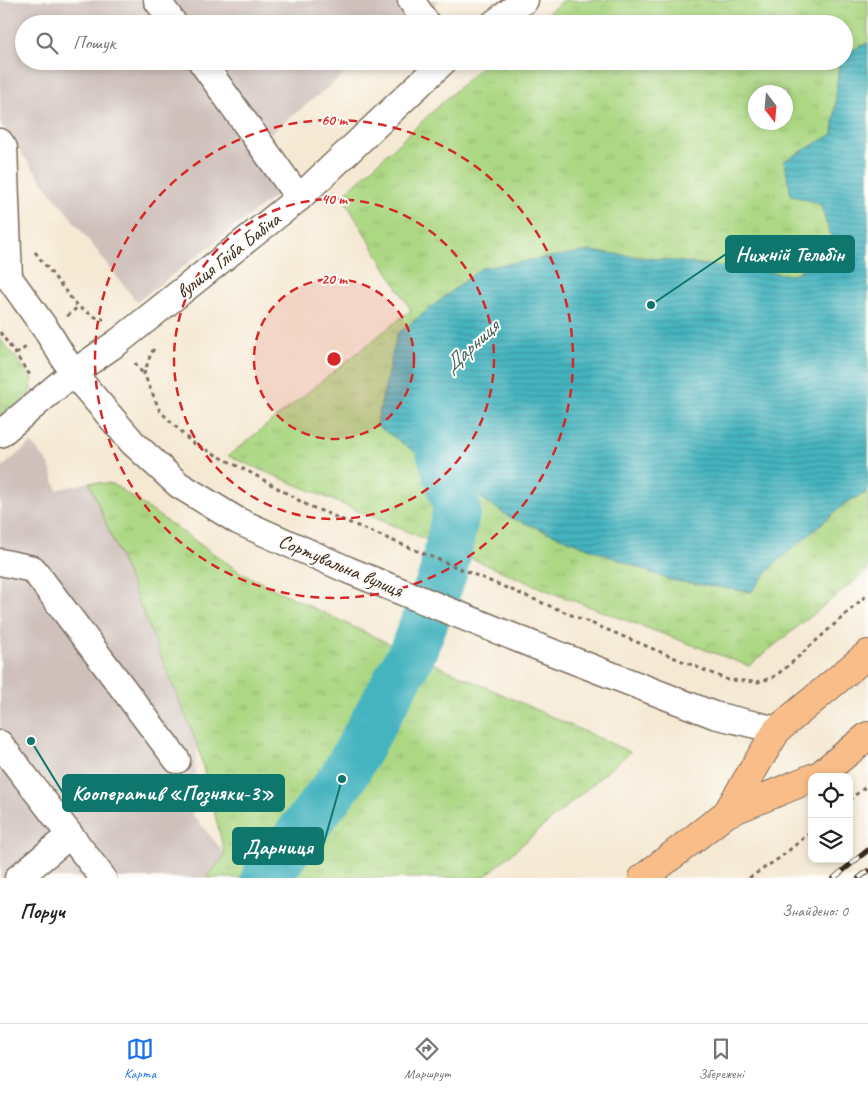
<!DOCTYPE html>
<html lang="uk">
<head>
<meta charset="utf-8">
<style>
	:root { --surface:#fff; --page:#f2f2f2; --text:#222; --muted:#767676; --line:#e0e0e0; --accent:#1a73e8 }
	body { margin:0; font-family:Caveat,sans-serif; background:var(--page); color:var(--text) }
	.controls { position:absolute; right:15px; bottom:15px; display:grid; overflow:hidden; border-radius:10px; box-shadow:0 2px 8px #0003 }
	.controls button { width:45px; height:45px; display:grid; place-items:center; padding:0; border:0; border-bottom:1px solid var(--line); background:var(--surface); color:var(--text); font:25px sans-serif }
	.compass { position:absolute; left:748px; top:85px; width:45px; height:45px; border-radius:50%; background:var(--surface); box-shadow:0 2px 8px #0003; rotate:164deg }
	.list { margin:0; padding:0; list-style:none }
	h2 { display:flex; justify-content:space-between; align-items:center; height:65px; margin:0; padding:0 20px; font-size:21px }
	h2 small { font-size:16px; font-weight:400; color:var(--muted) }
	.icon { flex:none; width:28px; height:28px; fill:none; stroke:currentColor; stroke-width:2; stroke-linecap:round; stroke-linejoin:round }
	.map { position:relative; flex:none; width:868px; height:878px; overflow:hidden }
	.search { position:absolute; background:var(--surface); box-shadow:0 2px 8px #0003; left:15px; right:15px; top:15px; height:55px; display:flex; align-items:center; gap:12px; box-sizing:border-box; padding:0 18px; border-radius:28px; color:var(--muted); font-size:19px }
	.sheet { height:145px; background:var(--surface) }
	nav { display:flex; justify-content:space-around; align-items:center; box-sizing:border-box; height:70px; border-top:1px solid var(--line); background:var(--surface); font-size:14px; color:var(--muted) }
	nav a { display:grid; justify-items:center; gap:2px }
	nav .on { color:var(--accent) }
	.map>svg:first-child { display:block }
	.industrial { fill:#cfc0bb }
	.grass { fill:url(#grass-tufts); stroke:#748050; fill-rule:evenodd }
	.water { fill:url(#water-rules); stroke:#406f6e }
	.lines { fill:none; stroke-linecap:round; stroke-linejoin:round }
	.river { stroke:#45b4bf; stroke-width:48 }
	.minor-casing { stroke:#7c6d5e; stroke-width:29 }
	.major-casing { stroke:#7c6d5e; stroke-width:30 }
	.path { stroke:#7c6d5e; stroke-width:3; stroke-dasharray:4 4; stroke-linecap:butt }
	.minor { stroke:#fff; stroke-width:26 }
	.major { stroke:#f8bd89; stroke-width:28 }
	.rail-casing { stroke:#3b2a1e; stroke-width:5.5 }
	.rail { stroke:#fdfcf7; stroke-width:4; stroke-dasharray:11; stroke-linecap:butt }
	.ring { fill:none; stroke:#d62828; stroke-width:2.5; stroke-dasharray:9 6 }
	.labels { text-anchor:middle; stroke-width:4; stroke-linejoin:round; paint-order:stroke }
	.street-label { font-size:20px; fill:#3b2a1e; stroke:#fdfcf7 }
	.water-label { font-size:21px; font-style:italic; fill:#3f615e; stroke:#fdfcf7 }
	.centre { fill:#d62828; stroke:#fdfcf7; stroke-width:2.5 }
	.ring-label { font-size:15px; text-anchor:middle; font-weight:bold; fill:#d62828; stroke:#fdfcf7; stroke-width:4; stroke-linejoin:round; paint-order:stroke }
	.leader { fill:none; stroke:#0f766e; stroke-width:2 }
	.callout-dot { fill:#0f766e; stroke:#fdfcf7; stroke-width:2 }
	.callout { fill:#0f766e; stroke:#0f766e; stroke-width:2 }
	.callout-label { font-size:21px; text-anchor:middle; font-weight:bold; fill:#fff }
</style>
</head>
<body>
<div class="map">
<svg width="868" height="878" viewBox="0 0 868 878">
	<defs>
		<pattern id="grass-tufts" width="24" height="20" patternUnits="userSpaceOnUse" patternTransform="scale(1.25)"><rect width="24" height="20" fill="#acd783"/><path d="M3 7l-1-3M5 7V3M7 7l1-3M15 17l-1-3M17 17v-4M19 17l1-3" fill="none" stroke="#95b971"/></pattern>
		<pattern id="water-rules" width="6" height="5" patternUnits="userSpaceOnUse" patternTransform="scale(1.25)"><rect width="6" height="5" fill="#45b4bf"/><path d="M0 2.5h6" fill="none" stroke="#3b939b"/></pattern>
	</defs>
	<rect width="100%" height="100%" fill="#fdfcf7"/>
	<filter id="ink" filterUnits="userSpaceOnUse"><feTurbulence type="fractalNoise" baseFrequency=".02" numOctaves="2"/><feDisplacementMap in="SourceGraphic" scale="10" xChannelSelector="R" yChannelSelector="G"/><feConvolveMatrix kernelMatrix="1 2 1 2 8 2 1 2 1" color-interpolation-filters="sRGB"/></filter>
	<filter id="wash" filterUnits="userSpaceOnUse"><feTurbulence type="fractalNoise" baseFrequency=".0096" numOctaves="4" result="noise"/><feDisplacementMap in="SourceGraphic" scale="20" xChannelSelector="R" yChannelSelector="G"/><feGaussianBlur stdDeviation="1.12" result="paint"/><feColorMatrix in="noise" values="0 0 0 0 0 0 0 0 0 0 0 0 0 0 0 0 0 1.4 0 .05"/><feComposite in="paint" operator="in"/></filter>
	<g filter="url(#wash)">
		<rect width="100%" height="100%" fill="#f5e9d4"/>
		<!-- industrial -->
		<g class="industrial">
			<polygon points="0,0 439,0 408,24 24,24 24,61 361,61 253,147 283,190 137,302 40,178 0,123"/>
			<polygon points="31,443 49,464 57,490 89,482 197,743 192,814 226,855 206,878 0,878 0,469"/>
		</g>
		<!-- grass -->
		<g class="grass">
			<polygon points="564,0 868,0 868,43 844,54 844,24 533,24"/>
			<path d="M487,61H839L833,134L820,204L836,251L792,275L589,251L376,424L510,517L670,580L751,592L773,565L847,502L868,492V570L749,666L558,595L228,456L411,310L342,196ZM756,92H786V122H756Z"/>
			<polygon points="0,339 33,379 29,395 0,419"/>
			<polygon points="89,482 113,484 243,574 366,633 630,752 483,878 206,878 225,855 197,743"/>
		</g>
		<!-- water -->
		<polygon class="water" points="868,43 868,492 847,502 773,565 751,592 670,580 509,517 376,425 397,334 481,268 589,251 792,275 836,251 820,204 791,195 784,161 833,134 839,61 844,61 844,54"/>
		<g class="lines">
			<!-- river -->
			<polyline class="river" points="265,878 342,779 412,653 442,577 457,509 434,430 435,409"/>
		</g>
	</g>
	<g filter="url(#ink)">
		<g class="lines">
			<defs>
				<g id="minor">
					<polyline points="157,0 174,24"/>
					<polyline points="411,0 427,24"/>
					<polyline points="493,24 525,0"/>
					<polyline points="201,61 299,198"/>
					<polyline points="0,142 4,148 9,278"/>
					<polyline points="0,265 47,331 73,373 133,443 179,485 238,521 348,570 536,646 714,715 777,730"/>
					<polyline points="0,434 73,373 118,342 299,198 444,61"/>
					<polyline points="0,562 33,569 177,760"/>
					<polyline points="0,744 103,878"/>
					<polyline points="18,878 70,835"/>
				</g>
				<g id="major">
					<polyline points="815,777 820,775 868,736"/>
					<polyline points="727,813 777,730 868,654"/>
					<polyline points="643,878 727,813 812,778"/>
				</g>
			</defs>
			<!-- minor casing -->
			<use href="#minor" class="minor-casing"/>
			<!-- major casing -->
			<use href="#major" class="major-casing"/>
			<!-- path -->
			<g class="path">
				<polyline points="35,252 78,307 99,319 104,319"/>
				<polyline points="67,316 78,307"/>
				<polyline points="0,332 30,375"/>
				<polyline points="154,349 151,353 144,374 160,411 191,442 255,475 307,505 728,680 758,682 772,678 787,667 868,594"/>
				<polyline points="16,354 26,347"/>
				<polyline points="135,363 143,374"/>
				<polyline points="849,800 868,785"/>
				<polyline points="749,878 781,857 812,831"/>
			</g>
			<!-- minor -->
			<use href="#minor" class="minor"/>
			<!-- major -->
			<use href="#major" class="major"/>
			<defs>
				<g id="rail">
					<polyline points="834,878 868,850"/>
					<polyline points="859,878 868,871"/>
				</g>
			</defs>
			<!-- rail casing -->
			<use href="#rail" class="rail-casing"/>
			<!-- rail -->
			<use href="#rail" class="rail"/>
		</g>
	</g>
	<!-- distance rings -->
	<circle cx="334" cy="359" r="80" fill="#d62828" fill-opacity=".12"/>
	<g class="ring">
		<circle cx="334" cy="359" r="80"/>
		<circle cx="334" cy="359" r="160"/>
		<circle cx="334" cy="359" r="239"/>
	</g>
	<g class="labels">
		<!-- street labels -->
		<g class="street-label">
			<text transform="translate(228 255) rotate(-38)" y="7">вулиця Гліба Бабіча</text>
			<text transform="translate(341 565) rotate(23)" y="7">Сортувальна вулиця</text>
		</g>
		<!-- water labels -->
		<g class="water-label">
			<text transform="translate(471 346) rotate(-43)" y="7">Дарниця</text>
		</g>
	</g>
	<circle cx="334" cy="359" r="8" class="centre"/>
	<g class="ring-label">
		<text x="334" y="125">60 m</text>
		<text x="334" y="204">40 m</text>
		<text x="334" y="284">20 m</text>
	</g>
	<!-- callouts -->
	<path class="leader" d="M651 305L726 254M31 741L63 793M342 779L323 846"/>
	<g class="callout-dot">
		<circle cx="651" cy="305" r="5"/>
		<circle cx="31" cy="741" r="5"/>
		<circle cx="342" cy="779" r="5"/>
	</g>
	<g class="callout">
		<rect x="726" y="236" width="128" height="36" rx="5"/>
		<rect x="63" y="775" width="221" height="36" rx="5"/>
		<rect x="233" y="828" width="90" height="36" rx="5"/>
	</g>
	<g class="callout-label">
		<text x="790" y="261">Нижній Тельбін</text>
		<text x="173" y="800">Кооператив «Позняки-3»</text>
		<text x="278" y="854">Дарниця</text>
	</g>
</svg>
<div class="controls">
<button><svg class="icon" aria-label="locate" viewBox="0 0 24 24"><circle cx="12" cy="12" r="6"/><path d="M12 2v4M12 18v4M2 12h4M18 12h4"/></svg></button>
<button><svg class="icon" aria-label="layers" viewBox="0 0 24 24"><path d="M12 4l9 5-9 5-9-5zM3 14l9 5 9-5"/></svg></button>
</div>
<svg class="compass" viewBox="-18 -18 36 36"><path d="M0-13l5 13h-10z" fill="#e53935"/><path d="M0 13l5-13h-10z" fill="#767676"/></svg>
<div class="search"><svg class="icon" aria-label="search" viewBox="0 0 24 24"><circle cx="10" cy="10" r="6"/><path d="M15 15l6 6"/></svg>Пошук</div>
</div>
<section class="sheet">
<h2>Поруч<small>Знайдено: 0</small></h2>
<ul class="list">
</ul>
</section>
<nav>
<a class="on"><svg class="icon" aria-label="map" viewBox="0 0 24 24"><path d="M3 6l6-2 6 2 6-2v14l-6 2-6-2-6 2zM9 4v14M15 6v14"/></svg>Карта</a>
<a><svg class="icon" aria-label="directions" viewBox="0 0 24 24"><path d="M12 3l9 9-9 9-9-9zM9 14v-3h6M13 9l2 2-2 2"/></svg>Маршрут</a>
<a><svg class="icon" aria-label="saved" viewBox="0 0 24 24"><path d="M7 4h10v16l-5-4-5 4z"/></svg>Збережені</a>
</nav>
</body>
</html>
